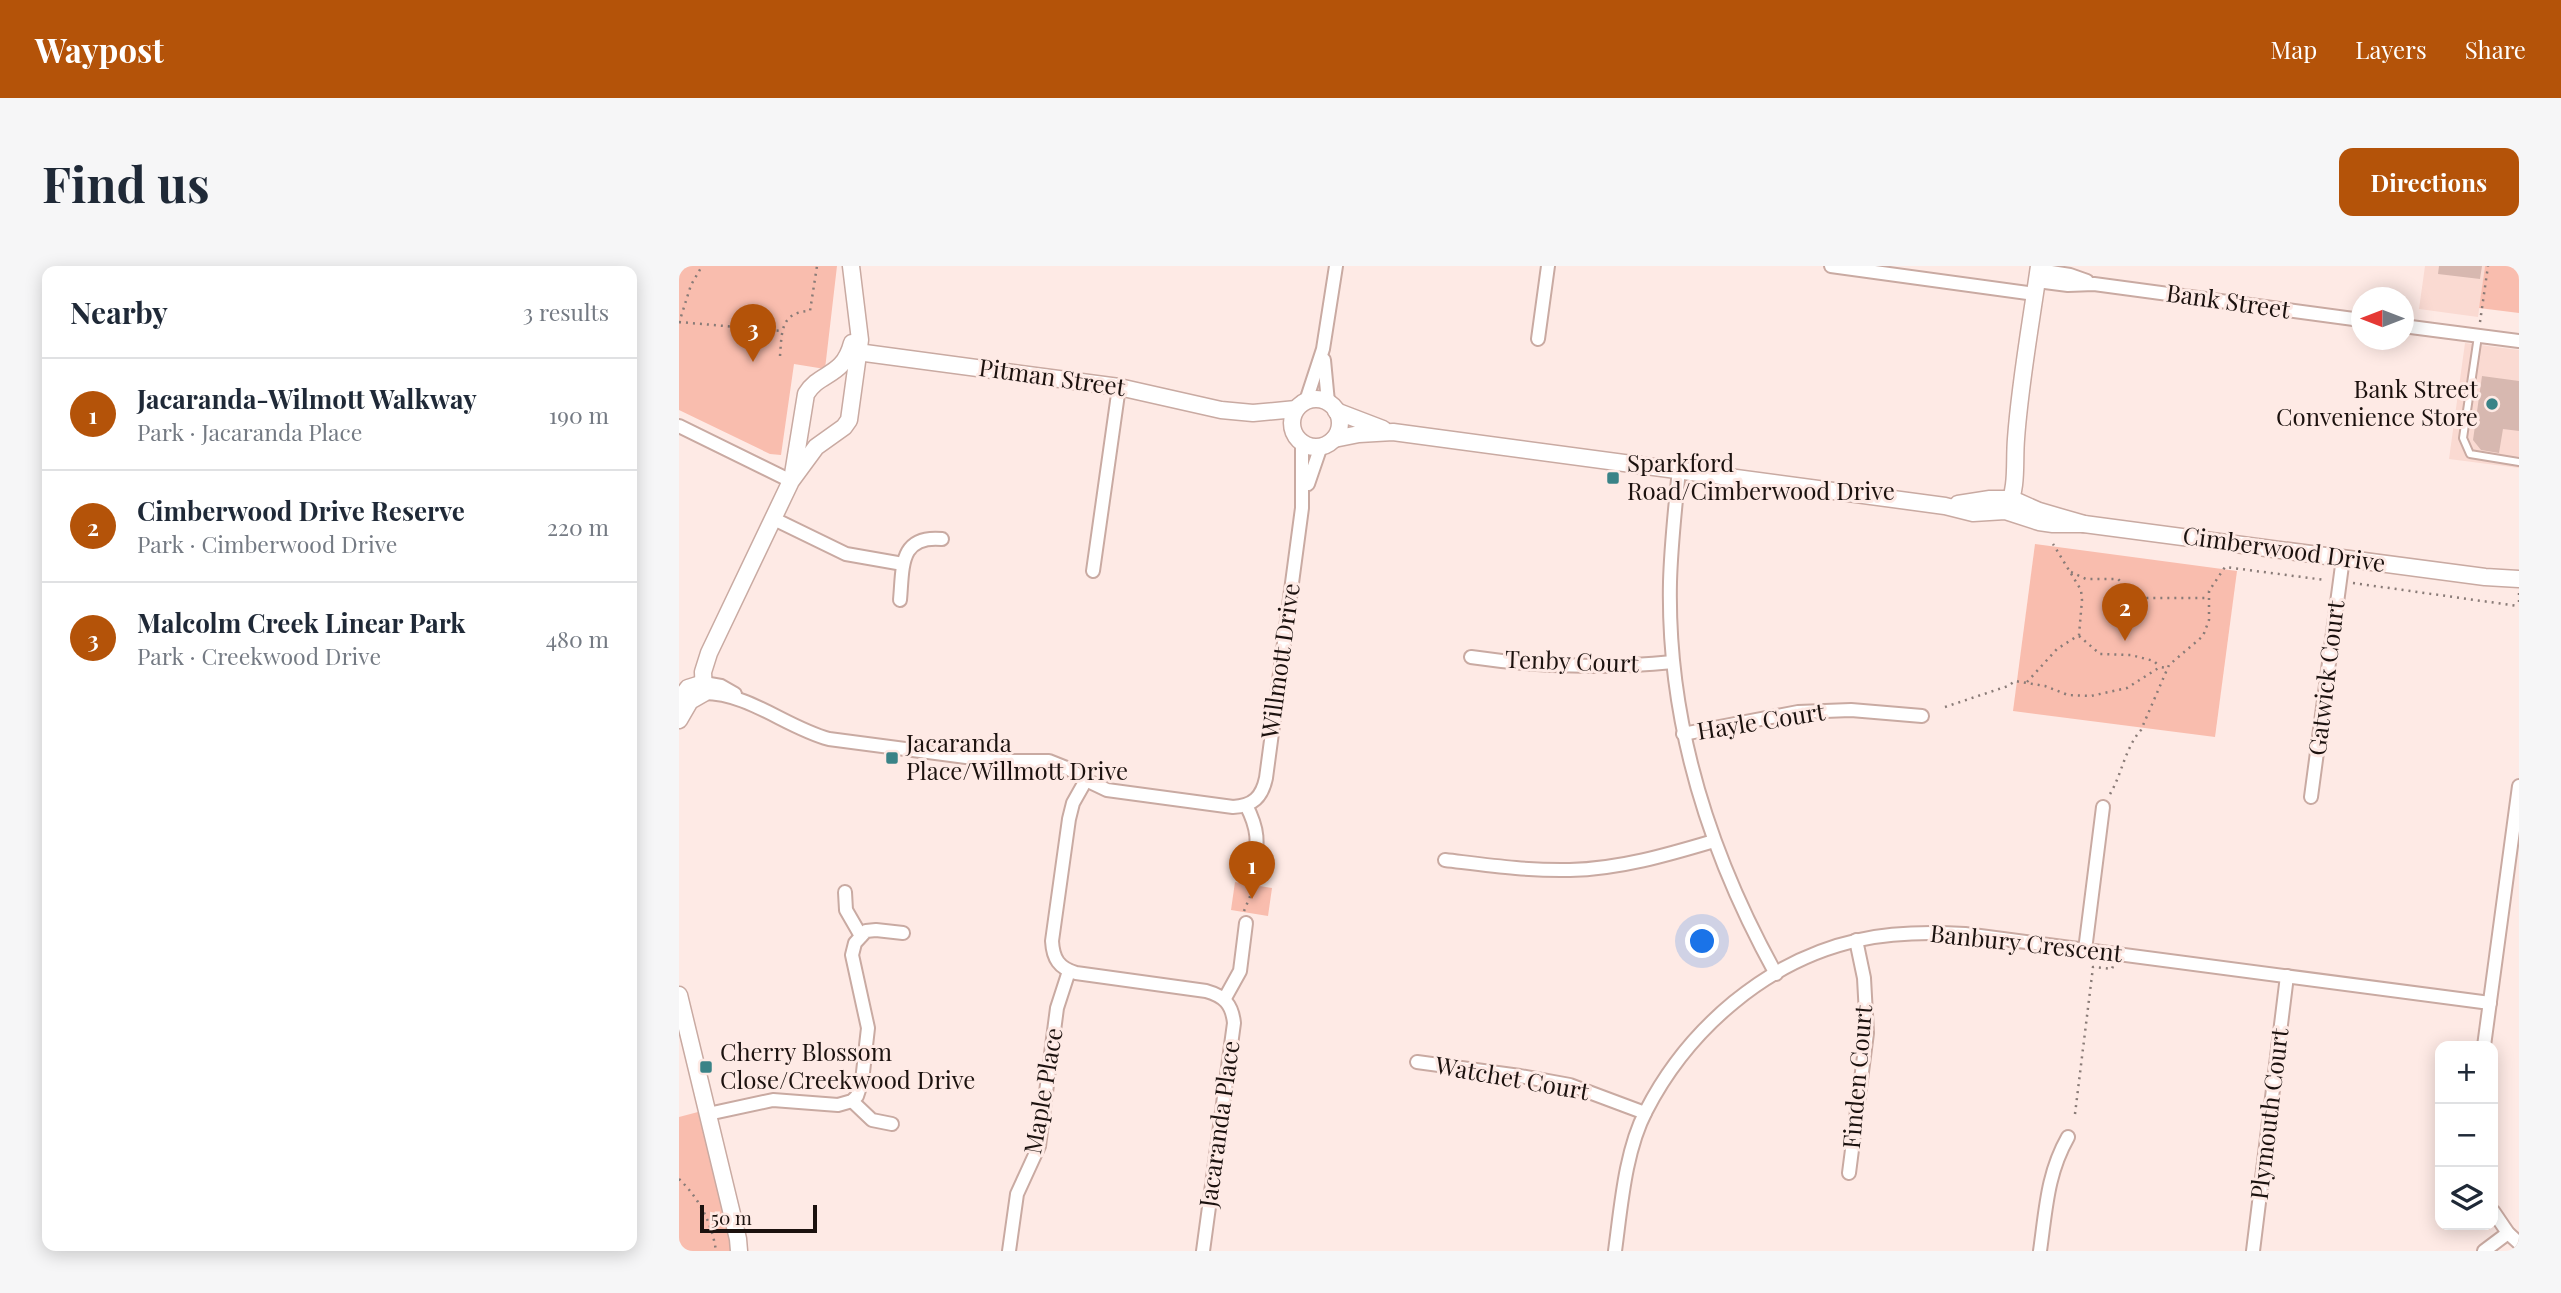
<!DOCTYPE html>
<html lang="en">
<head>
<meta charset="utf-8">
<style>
	:root { --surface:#fff; --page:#f6f6f7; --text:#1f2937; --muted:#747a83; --line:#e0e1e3; --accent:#b45309 }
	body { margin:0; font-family:"Playfair Display",serif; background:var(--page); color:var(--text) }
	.controls { position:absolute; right:21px; bottom:21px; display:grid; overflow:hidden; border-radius:14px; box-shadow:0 4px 18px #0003 }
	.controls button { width:63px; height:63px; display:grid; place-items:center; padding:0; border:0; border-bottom:2px solid var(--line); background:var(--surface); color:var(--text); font:35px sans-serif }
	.compass { position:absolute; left:1672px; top:21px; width:63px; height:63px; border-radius:50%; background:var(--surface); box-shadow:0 4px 18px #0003; rotate:270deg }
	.scale { position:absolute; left:21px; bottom:18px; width:117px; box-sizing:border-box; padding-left:7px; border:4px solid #1c120f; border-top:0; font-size:19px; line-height:24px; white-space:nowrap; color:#1c120f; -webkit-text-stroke:5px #feeae5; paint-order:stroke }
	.you { position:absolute; left:1024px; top:676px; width:24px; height:24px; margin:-18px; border:5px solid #fff; border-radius:50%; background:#1a73e8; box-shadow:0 0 0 10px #1a73e833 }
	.badge { display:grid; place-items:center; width:46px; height:46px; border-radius:50%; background:var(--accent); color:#fff; font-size:23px; font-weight:700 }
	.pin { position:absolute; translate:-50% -58px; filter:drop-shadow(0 2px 4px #0008) }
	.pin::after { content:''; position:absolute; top:37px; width:24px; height:21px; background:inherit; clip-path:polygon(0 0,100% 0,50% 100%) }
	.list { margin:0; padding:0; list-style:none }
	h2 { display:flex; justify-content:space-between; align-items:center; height:91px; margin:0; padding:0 28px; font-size:30px }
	h2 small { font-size:23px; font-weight:400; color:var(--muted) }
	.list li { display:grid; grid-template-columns:46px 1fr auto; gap:21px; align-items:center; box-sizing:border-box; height:112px; padding:0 28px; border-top:2px solid var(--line) }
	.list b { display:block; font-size:26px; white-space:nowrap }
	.list p { margin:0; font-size:23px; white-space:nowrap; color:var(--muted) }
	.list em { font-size:23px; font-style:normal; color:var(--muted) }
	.icon { flex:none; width:38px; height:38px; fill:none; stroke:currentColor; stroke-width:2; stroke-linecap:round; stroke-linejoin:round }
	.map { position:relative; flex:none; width:1840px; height:985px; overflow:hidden; border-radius:14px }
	header { display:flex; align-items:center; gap:42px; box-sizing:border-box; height:98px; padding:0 35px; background:var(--accent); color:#fff }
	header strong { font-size:33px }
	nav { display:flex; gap:38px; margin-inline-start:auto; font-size:24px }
	.intro { display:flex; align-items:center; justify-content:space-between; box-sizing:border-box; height:168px; padding:0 42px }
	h1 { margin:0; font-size:49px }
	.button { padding:18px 32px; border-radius:14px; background:var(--accent); color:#fff; font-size:24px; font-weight:700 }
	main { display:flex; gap:42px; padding:0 42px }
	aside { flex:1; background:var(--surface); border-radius:14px; box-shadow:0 4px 18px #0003 }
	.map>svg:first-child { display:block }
	.built { fill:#fadad2 }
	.green { fill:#f9bdae }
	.building { fill:#d7b8b0 }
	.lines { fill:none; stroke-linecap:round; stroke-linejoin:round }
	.service-casing { stroke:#c9aaa2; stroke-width:10 }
	.minor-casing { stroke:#c9aaa2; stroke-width:16 }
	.tertiary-casing { stroke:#c9aaa2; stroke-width:19 }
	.path { stroke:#897b77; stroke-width:2.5; stroke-dasharray:2 5; stroke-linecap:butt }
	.service { stroke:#fff; stroke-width:6 }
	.minor { stroke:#fff; stroke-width:12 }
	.tertiary { stroke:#fff; stroke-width:16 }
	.poi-dot { fill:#3a8387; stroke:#feeae5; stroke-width:2.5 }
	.labels { text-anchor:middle; stroke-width:6; stroke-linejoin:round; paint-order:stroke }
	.street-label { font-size:24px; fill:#1c120f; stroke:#feeae5 }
	.poi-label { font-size:24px; fill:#1c120f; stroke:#feeae5; text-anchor:start }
</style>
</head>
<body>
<header>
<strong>Waypost</strong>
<nav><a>Map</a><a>Layers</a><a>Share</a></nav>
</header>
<div class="intro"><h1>Find us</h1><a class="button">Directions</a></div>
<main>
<aside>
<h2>Nearby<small>3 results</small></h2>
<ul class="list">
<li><span class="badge">1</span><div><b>Jacaranda-Wilmott Walkway</b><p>Park · Jacaranda Place</p></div><em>190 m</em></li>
<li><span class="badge">2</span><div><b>Cimberwood Drive Reserve</b><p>Park · Cimberwood Drive</p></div><em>220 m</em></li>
<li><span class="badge">3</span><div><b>Malcolm Creek Linear Park</b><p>Park · Creekwood Drive</p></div><em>480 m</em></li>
</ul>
</aside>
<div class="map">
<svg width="1840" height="985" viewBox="0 0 1840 985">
	<rect width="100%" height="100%" fill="#feeae5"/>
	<!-- built -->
	<g class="built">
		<polygon points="1746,0 1806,0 1799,51 1740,43"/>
		<polygon points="1786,77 1840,84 1840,202 1770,193"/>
	</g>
	<!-- green -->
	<g class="green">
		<polygon points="0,0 158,0 146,103 115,98 102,189 91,188 0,144"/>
		<polygon points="1806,0 1840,0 1840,47 1800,42"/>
		<polygon points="1356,278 1558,305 1536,471 1334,445"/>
		<polygon points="556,616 593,622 589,650 552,644"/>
		<polygon points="19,846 52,980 53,985 0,985 0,851"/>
	</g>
	<!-- building -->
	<g class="building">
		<polygon points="1760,0 1803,0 1801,13 1759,8"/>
		<polygon points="1803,110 1840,115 1840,165 1824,163 1820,187 1802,184 1794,174"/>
	</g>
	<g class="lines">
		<defs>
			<polyline id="service" points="1799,70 1784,172 1791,188 1840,196"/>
			<g id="minor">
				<polyline points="1152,0 1356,28"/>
				<polyline points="1360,4 1391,9 1408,15"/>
				<polyline points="1358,15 1389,19 1415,18 1682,54"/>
				<polyline points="1724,60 1840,75"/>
				<polyline points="859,73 869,0"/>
				<polyline points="645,94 649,136"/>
				<polyline points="627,135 644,83 657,0"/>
				<polyline points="0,160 112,215"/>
				<path d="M1000,204C996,242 992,279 991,316C988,455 1030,587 1097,708"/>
				<polyline points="629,218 642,180"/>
				<polyline points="95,253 167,288 224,298"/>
				<polyline points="414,305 440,121"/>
				<path d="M221,334C224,301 220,269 263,273"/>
				<path d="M792,391C860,401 926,403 994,396"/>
				<polyline points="25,417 42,420 56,428"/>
				<path d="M25,427C70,427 108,462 150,473L317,495H370L390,503L407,514L428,524L554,541C574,540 583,531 587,512L623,242V176"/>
				<polyline points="1004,468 1119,446 1172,444 1243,450"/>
				<path d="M407,514L394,537L390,553L373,675C374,693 380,702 397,707L527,725C545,730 553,738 555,757L524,985"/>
				<polyline points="1632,531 1664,292"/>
				<path d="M567,539C580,564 579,576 575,603"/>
				<path d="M766,594C808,599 849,605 891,604C940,603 988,589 1035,575"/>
				<polyline points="166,626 167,644 182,670"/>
				<polyline points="1406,684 1424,541"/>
				<polyline points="546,732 561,705 567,657"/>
				<polyline points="1805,780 1840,520"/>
				<polyline points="738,796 841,810 891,819 966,847"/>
				<polyline points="173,835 193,854 213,858"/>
				<polyline points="29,848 94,834 159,839 173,835 178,830 183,815 189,762 173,689 176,677 187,665 197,664 224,667"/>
				<polyline points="1170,907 1188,767 1185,712 1177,674"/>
				<polyline points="1814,945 1829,967 1840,977"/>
				<polyline points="330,985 338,928 360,880 378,742 390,705"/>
				<path d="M936,985C942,941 946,885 967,845C1009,763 1088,694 1180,674C1215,666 1250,666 1286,668L1811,737"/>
				<path d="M1361,985C1367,943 1368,908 1389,871"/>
				<polyline points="1574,985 1608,710"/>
				<polyline points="1805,985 1829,967"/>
			</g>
			<g id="tertiary">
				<polyline points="171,85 440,121 542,144 574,147 617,143"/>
				<circle cx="637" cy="157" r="24"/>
				<polyline points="657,145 704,163"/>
				<polyline points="655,173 680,168 714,166 1266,240 1294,247 1326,245 1360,256 1374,258 1405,258"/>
				<path d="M114,208L127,128C141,105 164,112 173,77"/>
				<polyline points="1279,238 1311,233 1333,233 1360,245 1405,258 1806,311 1840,313"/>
				<path d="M1328,243C1339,221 1335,197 1337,173C1341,116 1352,57 1360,0"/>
				<polyline points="0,434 9,422 25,417"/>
				<polyline points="0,454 11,435 25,427 24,406 30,387 112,215 137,181 165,161 170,154 181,74 172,0"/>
				<polyline points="0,729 59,973 60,985"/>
			</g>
		</defs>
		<!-- service casing -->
		<use href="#service" class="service-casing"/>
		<!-- minor casing -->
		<use href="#minor" class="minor-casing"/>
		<!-- tertiary casing -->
		<use href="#tertiary" class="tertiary-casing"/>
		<!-- path -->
		<g class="path">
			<polyline points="0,56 103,65"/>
			<polyline points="1801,56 1809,0"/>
			<polyline points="0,57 12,19 23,0"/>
			<path d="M101,90C103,66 101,46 131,45L138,0"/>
			<polyline points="1392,306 1407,313 1439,313 1455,329 1464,332 1530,332"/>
			<polyline points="1674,317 1839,340"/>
			<polyline points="1840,327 1840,340"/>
			<polyline points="1400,370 1421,388 1452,389 1475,395 1481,401"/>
			<polyline points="1348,416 1378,383 1400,369 1403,334 1402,324 1374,278"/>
			<polyline points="1266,441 1329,420 1336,415 1366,420 1389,429 1412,430 1448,422 1481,401 1489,402"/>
			<path d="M1431,528C1443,508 1446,482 1462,464L1490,399L1524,370L1530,354V325L1546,301L1646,314"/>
			<polyline points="565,645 577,616"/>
			<polyline points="1396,848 1414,701 1433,703 1434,700"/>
			<path d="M0,913C20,932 33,957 37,985"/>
		</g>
		<!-- service -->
		<use href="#service" class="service"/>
		<!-- minor -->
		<use href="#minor" class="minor"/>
		<!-- tertiary -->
		<use href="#tertiary" class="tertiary"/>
	</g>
	<!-- markers -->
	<g class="poi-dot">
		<circle cx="1813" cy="138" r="7"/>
		<rect x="927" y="205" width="14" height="14" rx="3.5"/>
		<rect x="206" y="485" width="14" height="14" rx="3.5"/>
		<rect x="20" y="794" width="14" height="14" rx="3.5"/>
	</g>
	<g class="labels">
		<!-- street labels -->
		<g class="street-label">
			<text transform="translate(1549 36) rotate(8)" y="8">Bank Street</text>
			<text transform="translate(373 112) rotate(8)" y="8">Pitman Street</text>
			<text transform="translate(1605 284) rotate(8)" y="8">Cimberwood Drive</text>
			<text transform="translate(602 395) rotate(-82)" y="8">Willmott Drive</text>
			<text transform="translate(893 396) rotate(2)" y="8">Tenby Court</text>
			<text transform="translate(1648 412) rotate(-83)" y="8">Gatwick Court</text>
			<text transform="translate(1082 456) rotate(-9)" y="8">Hayle Court</text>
			<text transform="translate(1347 678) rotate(6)" y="8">Banbury Crescent</text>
			<text transform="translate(1179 811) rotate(-85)" y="8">Finden Court</text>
			<text transform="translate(833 813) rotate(10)" y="8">Watchet Court</text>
			<text transform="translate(365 825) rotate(-80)" y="8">Maple Place</text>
			<text transform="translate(1591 848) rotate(-83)" y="8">Plymouth Court</text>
			<text transform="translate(541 858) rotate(-82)" y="8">Jacaranda Place</text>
		</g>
		<!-- poi labels -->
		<g class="poi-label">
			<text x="1799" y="132" text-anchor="end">Bank Street<tspan x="1799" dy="28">Convenience Store</tspan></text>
			<text x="948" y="206">Sparkford<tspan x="948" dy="28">Road/Cimberwood Drive</tspan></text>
			<text x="227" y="486">Jacaranda<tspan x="227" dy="28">Place/Willmott Drive</tspan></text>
			<text x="41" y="795">Cherry Blossom<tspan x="41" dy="28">Close/Creekwood Drive</tspan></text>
		</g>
	</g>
</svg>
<div class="controls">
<button>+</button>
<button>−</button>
<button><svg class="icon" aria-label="layers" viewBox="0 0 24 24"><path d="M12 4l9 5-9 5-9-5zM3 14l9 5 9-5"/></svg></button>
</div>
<svg class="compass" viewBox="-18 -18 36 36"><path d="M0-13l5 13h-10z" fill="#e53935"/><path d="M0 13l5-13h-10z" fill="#747a83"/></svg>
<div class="scale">50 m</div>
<div class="you"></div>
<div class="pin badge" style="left:573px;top:633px">1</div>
<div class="pin badge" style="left:1446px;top:375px">2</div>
<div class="pin badge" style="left:74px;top:96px">3</div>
</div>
</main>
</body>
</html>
